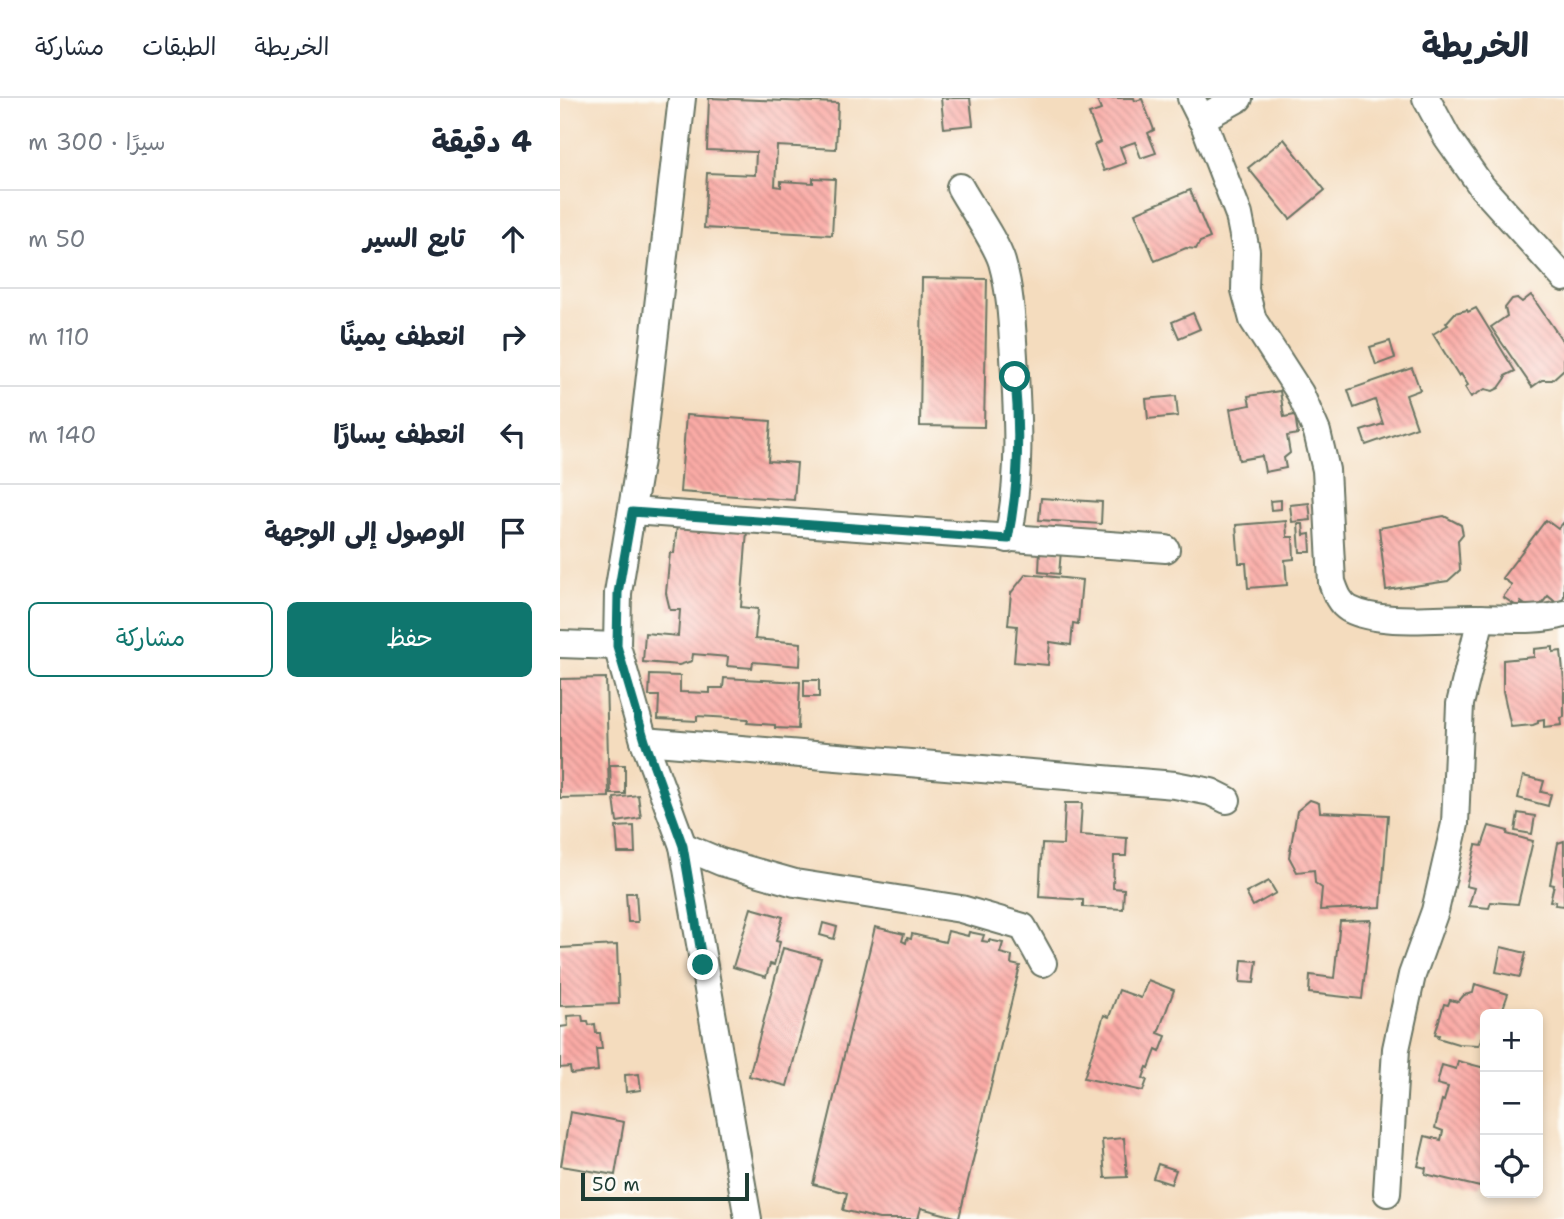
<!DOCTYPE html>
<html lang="ar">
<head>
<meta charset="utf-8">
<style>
	:root { --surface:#fff; --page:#f6f6f7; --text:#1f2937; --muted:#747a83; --line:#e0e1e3; --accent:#0f766e }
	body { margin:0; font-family:"Shantell Sans","Playpen Sans Arabic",sans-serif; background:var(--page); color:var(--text); direction:rtl }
	.controls { position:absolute; right:21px; bottom:21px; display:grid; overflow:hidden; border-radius:10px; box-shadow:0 4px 10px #0003 }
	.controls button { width:63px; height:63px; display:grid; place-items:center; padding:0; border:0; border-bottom:2px solid var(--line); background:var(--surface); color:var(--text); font:35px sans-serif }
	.scale { position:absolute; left:21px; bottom:18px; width:168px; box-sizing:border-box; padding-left:7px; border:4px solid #1f3d34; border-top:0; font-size:19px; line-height:24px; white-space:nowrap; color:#1f3d34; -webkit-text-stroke:5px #fdfcf7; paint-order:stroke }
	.stop { position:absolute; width:21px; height:21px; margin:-16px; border:5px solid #0f766e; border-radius:50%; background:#fff }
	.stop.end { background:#0f766e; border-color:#fff; box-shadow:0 2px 7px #0008 }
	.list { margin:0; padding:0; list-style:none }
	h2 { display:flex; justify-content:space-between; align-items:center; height:91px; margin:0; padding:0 28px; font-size:30px }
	h2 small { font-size:23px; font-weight:400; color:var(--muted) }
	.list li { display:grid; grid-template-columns:46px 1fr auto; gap:21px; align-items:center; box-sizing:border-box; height:98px; padding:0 28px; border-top:2px solid var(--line) }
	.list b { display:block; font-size:26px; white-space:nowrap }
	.list em { font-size:23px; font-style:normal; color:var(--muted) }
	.actions { display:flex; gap:14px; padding:21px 28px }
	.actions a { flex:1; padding:16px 0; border:2px solid var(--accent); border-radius:10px; text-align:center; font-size:24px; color:var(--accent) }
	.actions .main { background:var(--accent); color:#fff }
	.icon { flex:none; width:38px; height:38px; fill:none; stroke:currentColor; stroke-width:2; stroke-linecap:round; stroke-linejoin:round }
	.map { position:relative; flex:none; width:1004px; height:1121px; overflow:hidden; direction:ltr }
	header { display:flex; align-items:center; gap:42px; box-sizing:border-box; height:98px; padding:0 35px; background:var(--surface); border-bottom:2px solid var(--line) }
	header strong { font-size:33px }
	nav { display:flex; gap:38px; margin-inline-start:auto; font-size:24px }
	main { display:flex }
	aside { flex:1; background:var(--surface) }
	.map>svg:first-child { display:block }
	.building { fill:url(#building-back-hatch) }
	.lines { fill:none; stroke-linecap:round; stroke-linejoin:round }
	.street-casing { stroke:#6a7564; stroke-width:30 }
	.street { stroke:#fff; stroke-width:26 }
	.route { stroke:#0f766e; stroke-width:9 }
</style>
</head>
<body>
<header>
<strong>الخريطة</strong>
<nav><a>الخريطة</a><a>الطبقات</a><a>مشاركة</a></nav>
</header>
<main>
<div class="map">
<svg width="1004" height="1121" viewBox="0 0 1004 1121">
	<defs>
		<pattern id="building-back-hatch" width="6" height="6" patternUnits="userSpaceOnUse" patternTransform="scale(1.75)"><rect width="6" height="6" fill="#fbaba6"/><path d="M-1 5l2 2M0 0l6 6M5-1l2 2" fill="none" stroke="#cb8c88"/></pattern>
	</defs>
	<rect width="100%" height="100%" fill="#fdfcf7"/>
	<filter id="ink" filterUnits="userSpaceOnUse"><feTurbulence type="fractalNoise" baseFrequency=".0143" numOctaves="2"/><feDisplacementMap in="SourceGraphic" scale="14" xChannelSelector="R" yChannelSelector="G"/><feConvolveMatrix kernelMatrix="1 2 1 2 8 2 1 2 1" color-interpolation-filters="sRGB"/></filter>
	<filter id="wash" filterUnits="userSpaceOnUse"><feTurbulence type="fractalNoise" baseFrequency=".00686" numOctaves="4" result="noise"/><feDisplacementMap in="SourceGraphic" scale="28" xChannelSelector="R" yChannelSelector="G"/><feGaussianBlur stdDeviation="1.57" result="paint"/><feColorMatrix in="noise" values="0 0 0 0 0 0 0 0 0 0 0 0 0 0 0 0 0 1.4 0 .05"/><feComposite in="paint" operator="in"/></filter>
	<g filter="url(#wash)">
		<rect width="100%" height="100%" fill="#f4dcbe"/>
		<g id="blocks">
			<!-- building -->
			<g class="building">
				<polygon points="149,0 278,5 276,51 217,48 215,88 221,89 221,83 253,85 253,80 275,81 272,137 144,130 147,75 195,77 196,54 147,52"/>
				<polygon points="381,0 410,0 413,27 384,30"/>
				<polygon points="536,0 574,0 575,3 582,1 594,32 588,35 596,55 581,60 575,44 560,49 566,65 544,73 534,47 540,44 529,16 541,12"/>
				<polygon points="724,41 765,92 730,121 688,70"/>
				<polygon points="630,92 650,140 640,144 636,151 626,150 595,163 575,115"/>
				<polygon points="362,180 427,181 424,329 360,328"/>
				<polygon points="971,197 1004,245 1004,271 992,282 982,282 972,289 931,229 947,218 945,210 952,201 957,200 962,204"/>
				<polygon points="916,210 955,273 945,278 946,280 939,290 933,293 925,291 911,299 905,289 908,287 901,276 899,278 873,236 888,227 886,225 895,215 907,212 908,214"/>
				<polygon points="633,215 640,231 619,240 612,224"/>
				<polygon points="830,243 835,260 816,267 810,249"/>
				<polygon points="852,270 860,292 846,297 857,329 806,347 801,333 823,326 815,302 794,310 788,292"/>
				<polygon points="720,293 724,319 735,317 738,336 727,338 730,355 724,360 726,370 705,374 702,358 679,362 670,311 690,307 688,298"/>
				<polygon points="616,298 618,318 588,321 586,301"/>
				<polygon points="126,317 211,323 208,363 237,365 234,402 120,394"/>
				<polygon points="481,400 542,404 541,426 479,422"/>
				<polygon points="721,402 721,411 711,412 710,403"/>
				<polygon points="749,405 751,422 732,424 730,407"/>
				<polygon points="884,418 901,427 903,436 898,442 900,472 888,483 826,492 819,430"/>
				<polygon points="986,422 998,431 1004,424 1004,499 998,506 988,498 979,509 976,507 972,512 961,504 958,509 943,499 952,487 942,480"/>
				<polygon points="726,423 727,439 733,439 734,461 725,462 727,487 688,490 686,465 679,465 676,427"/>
				<polygon points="738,426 743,426 744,437 750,436 751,454 740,454"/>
				<polygon points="117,427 187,433 181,509 198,511 195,541 241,545 240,568 193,564 192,570 167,568 168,559 133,556 132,563 119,567 83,564 85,535 118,538 120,512 110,512 106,495 110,455 114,455"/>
				<polygon points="480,451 501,453 499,476 479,474"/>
				<polygon points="466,476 522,482 518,526 513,525 511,547 490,544 488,567 454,564 457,528 448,527 451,495"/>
				<polygon points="993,549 993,554 1001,553 1004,583 1004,619 1001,620 1002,627 984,629 984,621 978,622 978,625 973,627 951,629 943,593 943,562 974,559 974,551"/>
				<polygon points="90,577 120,578 120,594 150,595 150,590 163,590 164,580 240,584 238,631 215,630 215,627 187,625 188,621 137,618 137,623 98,621 99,598 89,598"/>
				<polygon points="46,580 49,699 0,700 0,581"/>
				<rect x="244" y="582" width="15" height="17"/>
				<polygon points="50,667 65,667 65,696 51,696"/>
				<polygon points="963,678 984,683 981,694 991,696 988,708 958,700"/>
				<polygon points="78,697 81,720 57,724 54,700"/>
				<polygon points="750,702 759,705 760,714 828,717 821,809 760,812 762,790 755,785 754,772 737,774 729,759 737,713"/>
				<polygon points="505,705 522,705 520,737 567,740 566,758 554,758 553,790 564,791 563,811 523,809 523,802 479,799 482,746 503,747"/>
				<polygon points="958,715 975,718 972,736 955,733"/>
				<polygon points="74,728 75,755 58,755 56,729"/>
				<polygon points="929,728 948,733 947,736 973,743 958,806 931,804 929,810 909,808 914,790 906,788 916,747 922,748"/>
				<polygon points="1004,743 1004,808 995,807 996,804 990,803 994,787 990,786 998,745"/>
				<polygon points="709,783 716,795 693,808 686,795"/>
				<polygon points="66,795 76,795 78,824 68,824"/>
				<polygon points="191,810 223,819 216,843 220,844 214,867 210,866 206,879 173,869"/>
				<polygon points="811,822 802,901 749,895 750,877 774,880 780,823"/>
				<polygon points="263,825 277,829 274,841 260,837"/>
				<polygon points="315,829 344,836 342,843 346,845 347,840 351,841 352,836 385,844 388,833 408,838 409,834 424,837 422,843 429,844 429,842 443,845 440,855 452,858 451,866 460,868 399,1120 361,1110 358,1121 319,1121 283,1112 287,1095 253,1086"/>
				<polygon points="57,847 59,906 0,908 0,850"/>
				<polygon points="941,849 966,855 960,879 936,874"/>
				<polygon points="223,850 261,860 227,988 189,978"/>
				<polygon points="682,862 697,863 694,885 680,884"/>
				<polygon points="588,882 614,892 598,935 606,938 600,954 596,952 589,970 587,969 583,980 587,982 583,993 524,980 544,917 549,919 559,892 581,900"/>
				<polygon points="915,886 948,896 941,916 925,916 925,941 922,940 919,947 898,946 878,940 879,937 875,936 884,906 888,907 890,902 898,904 904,897 913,895"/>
				<polygon points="22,917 23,923 28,923 29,927 35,926 36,935 40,935 42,951 36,951 38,973 11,976 10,969 0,970 0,929 8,928 7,918"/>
				<polygon points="898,963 925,970 925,1085 922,1084 920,1089 865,1076 866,1070 858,1068 865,1038 881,1042 883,1033 875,1030 882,1002 884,1003 888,989 877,986 882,967 896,971"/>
				<polygon points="79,976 81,992 66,994 65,977"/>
				<polygon points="10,1014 64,1024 55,1077 1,1068"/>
				<polygon points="564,1040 567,1079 545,1080 542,1042"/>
				<polygon points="598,1066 616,1072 611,1086 593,1080"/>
			</g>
		</g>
	</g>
	<g filter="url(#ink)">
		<use href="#blocks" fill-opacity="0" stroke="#6a7564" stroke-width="2"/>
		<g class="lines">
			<defs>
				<g id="street">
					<polyline points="122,0 81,356 58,495 57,548 84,643 123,748 188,1121"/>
					<path d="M631,0L644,26L679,117L686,153L685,192L693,222L740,295L757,334L766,372L772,484C776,495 779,505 789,511C822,528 881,519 918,520C948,520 975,524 1004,516"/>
					<polyline points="866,0 887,39 922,89 1004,180"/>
					<polyline points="641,21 679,0"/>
					<path d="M400,89C411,109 436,144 442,164C451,195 452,228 454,259C458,325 461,376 448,441"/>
					<polyline points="72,413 606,451"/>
					<polyline points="0,546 57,548"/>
					<polyline points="84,643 615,687 651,694 667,702"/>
					<polyline points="123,748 161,764 235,785 401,811 463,829 483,865"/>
					<polyline points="827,1095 836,951 852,877 875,813 895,726 900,606 921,520"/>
				</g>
			</defs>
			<!-- street casing -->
			<use href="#street" class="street-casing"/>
			<!-- street -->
			<use href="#street" class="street"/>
		</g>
	</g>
	<g class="lines" filter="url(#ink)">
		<!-- route -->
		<path class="route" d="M143,867L123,748L85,643L57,548L58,495L72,414L448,441C459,386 460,334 455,279"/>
	</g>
</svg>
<div class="controls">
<button>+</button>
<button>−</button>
<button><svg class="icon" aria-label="locate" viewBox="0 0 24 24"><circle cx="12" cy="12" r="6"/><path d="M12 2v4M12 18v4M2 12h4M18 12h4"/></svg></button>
</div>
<div class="scale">50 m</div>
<div class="stop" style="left:455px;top:279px"></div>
<div class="stop end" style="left:143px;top:867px"></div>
</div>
<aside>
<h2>4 دقيقة<small>سيرًا · 300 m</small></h2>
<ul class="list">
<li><svg class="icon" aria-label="ahead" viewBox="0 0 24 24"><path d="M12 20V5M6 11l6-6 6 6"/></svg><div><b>تابع السير</b></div><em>50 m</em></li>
<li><svg class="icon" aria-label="right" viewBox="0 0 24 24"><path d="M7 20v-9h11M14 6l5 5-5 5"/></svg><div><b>انعطف يمينًا</b></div><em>110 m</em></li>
<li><svg class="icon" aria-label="left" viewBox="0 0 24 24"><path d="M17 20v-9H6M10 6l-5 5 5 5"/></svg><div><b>انعطف يسارًا</b></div><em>140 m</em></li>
<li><svg class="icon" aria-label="arrive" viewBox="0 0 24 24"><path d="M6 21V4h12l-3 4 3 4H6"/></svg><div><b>الوصول إلى الوجهة</b></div></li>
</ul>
<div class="actions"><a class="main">حفظ</a><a>مشاركة</a></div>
</aside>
</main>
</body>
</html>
